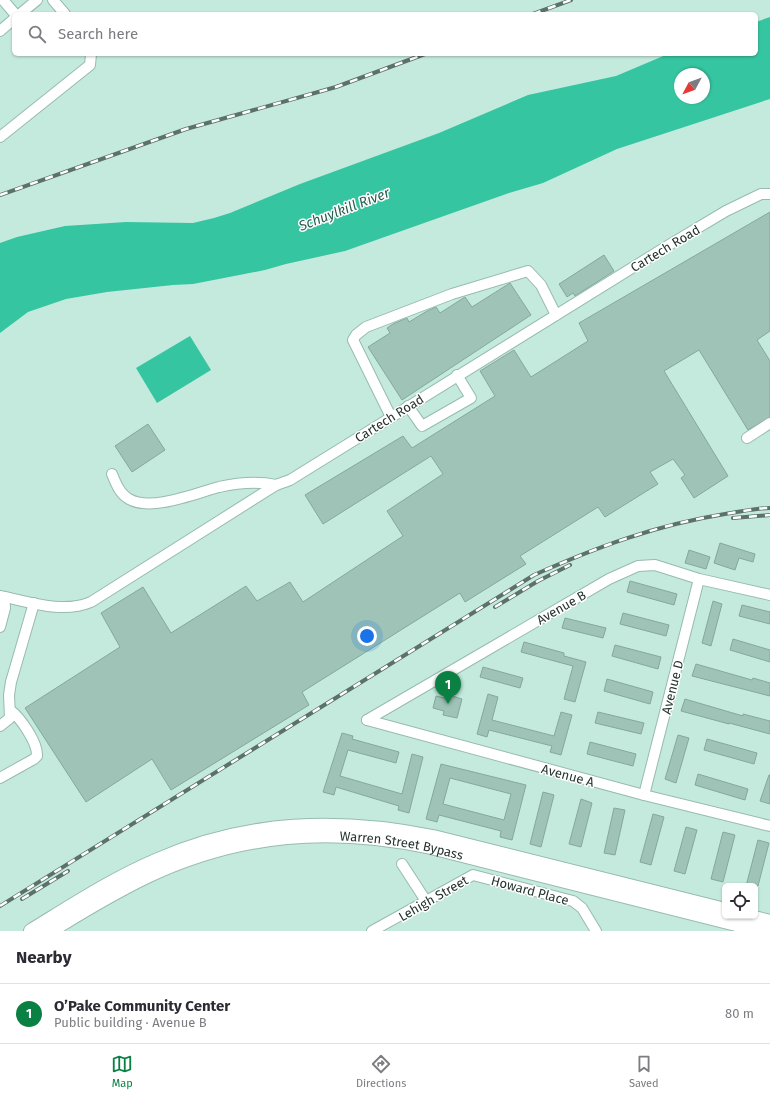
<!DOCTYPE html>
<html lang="en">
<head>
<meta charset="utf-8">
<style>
	:root { --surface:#fff; --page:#f2f2f3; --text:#2b2b33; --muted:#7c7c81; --line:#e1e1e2; --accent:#0b8043 }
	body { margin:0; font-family:"Fira Sans",sans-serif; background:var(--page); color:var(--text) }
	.controls { position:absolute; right:12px; bottom:12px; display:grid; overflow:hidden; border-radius:6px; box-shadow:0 1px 3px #0004 }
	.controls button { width:36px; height:36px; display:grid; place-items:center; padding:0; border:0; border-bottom:1px solid var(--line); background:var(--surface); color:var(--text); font:20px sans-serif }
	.compass { position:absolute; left:674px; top:68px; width:36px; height:36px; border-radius:50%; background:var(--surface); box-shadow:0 1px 3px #0004; rotate:229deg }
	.you { position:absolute; left:367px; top:636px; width:14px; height:14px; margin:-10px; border:3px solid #fff; border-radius:50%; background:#1a73e8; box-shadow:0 0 0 6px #1a73e833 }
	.badge { display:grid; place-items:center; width:26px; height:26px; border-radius:50%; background:var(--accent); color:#fff; font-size:13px; font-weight:700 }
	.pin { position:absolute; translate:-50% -33px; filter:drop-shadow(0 1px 2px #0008) }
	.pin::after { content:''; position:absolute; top:21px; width:14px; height:12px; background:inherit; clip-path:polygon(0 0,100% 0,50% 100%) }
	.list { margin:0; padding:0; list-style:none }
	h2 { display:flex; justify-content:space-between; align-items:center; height:52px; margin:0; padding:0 16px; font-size:17px }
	h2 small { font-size:13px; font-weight:400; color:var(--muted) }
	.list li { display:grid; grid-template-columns:26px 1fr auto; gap:12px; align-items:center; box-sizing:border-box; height:60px; padding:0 16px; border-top:1px solid var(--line) }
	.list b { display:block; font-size:15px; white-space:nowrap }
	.list p { margin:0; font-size:13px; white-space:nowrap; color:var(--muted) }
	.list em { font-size:13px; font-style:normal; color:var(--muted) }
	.icon { flex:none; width:22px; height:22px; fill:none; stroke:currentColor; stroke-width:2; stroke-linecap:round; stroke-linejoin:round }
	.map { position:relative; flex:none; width:770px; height:931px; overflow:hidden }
	.search { position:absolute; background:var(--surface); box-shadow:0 1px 3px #0004; left:12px; right:12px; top:12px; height:44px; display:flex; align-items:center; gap:10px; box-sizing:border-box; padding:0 14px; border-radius:6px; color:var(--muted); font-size:15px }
	.sheet { height:112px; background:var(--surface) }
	nav { display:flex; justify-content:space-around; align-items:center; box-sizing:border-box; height:56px; border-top:1px solid var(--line); background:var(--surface); font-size:11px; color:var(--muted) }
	nav a { display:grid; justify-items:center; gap:2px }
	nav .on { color:var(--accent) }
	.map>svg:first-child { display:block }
	.water { fill:#36c5a1; fill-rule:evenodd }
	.building { fill:#9fc4b7; stroke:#84a99c; fill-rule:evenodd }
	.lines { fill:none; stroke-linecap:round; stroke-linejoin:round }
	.minor-casing { stroke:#97bbaf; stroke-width:12 }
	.highway-casing { stroke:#97bbaf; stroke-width:16 }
	.minor { stroke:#fff; stroke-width:10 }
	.highway { stroke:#fff; stroke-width:14 }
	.rail-casing { stroke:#5b716a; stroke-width:4 }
	.rail { stroke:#fff; stroke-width:2.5; stroke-dasharray:8; stroke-linecap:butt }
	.labels { text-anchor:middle; stroke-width:3; stroke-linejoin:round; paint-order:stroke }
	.street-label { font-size:13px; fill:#263530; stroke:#fff }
	.water-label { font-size:14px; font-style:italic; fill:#295f50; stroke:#fff }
</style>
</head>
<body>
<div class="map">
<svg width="770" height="931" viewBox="0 0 770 931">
	<rect width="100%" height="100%" fill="#c4eadd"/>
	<!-- water -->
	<g class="water">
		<path d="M770,17V99L617,149L543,183L509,193L345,251L286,264L265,270L193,284L173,285L107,292L66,299L28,312L0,333V243L17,237L65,226L126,222L193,223L214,218L230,213L300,184L439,133L528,95L616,76L668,54H756V22ZM680,74H704V98H680Z"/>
		<polygon points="190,336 211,370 157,403 136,368"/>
	</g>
	<!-- building -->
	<g class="building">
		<polygon points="770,212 770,331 757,340 770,361 770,417 748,430 699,350 664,371 728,476 694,498 681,478 685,475 673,459 650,472 658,484 605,517 598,507 520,556 526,564 465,602 460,593 302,692 309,705 171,790 152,759 86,802 25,708 120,647 101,613 143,587 171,633 246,586 257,601 290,582 303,602 403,536 387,511 443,474 431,456 323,524 305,495 403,436 412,448 495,396 480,371 514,350 531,377 588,341 579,323"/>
		<polygon points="604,255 614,271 575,296 573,293 567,297 559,284"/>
		<polygon points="510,283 531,315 402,400 368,347 390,333 387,328 393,324 407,318 409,322 427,311 436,307 440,313 465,297 472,307"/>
		<polygon points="148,424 165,450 132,472 115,446"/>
		<polygon points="720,543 755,554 753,562 739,558 735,570 714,563"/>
		<polygon points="689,550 710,557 706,569 685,563"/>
		<polygon points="630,581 677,594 674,605 627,592"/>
		<polygon points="713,601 722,604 711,646 702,643"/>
		<polygon points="742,605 770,612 770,624 739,616"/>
		<polygon points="623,613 669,625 666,636 620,624"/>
		<polygon points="565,618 606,628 603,638 562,628"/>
		<polygon points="733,639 770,650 770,662 730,650"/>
		<polygon points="524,642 564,653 564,656 586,662 575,702 564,699 573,666 521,652"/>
		<polygon points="615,645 661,657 658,669 612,656"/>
		<polygon points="696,664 752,680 753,678 770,683 770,696 692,676"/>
		<polygon points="483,667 523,678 520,688 480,677"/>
		<polygon points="607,679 653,692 650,704 604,691"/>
		<polygon points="488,694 498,697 492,720 554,736 561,712 572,715 561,755 550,752 552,746 489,730 487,737 477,734"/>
		<polygon points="449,695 462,699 457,718 443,715 444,711 433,708 436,696 448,699"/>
		<polygon points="685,699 743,716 743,714 770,721 770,734 729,723 729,724 681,711"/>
		<polygon points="598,712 644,723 641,734 595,723"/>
		<polygon points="342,733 353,736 352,739 399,752 396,763 348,750 340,776 402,794 412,754 423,757 409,813 398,810 399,806 336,787 334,795 323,792"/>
		<polygon points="678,735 689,738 676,783 665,779"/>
		<polygon points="707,739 757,753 754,764 704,750"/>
		<polygon points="590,742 636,754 633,766 587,754"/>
		<path d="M441,764L526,785L512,840L500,837L501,831L439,815L437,822L426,819ZM450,778L511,794L504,820L443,804Z"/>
		<polygon points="698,774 748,789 745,800 695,785"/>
		<polygon points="769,775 770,775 770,804 760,801"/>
		<polygon points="543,792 554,795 541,847 530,844"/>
		<polygon points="581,799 592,803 581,847 569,844"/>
		<polygon points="614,808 625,810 615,855 604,853"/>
		<polygon points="653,814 664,817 651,865 640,862"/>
		<polygon points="686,827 697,830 685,874 674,871"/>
		<polygon points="723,832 735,835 723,882 711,879"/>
		<polygon points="758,840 769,843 758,886 746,886"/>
	</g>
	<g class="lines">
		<defs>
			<g id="minor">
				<polyline points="3,0 15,14"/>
				<polyline points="53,0 65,14"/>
				<polyline points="20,14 37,0"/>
				<polyline points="0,31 14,19"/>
				<polyline points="0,137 90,65 91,54"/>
				<polyline points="408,406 422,426 471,398 457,375"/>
				<polyline points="391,417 353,340 356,335 366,327 452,294 528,271 541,285 556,315"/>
				<polyline points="747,438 770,423"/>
				<path d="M112,474C116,484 120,494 129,499C151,512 196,493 219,487C237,483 258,481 276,485"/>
				<path d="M0,596C30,602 62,614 91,602L276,485L290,480L669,245L726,211L761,194H770"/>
				<polyline points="0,627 5,608 4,597"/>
				<polyline points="367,720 609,579 638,566 655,565 699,579 770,595"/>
				<polyline points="367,720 644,795 770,826"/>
				<polyline points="0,726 10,718 9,695 11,682 34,603"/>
				<path d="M0,778L34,759L37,756C38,743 20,717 10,710"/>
				<polyline points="644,795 699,579"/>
				<polyline points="402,864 426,901"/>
				<polyline points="372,931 473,875 573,901 582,908 596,931"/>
			</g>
			<g id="highway">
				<polyline points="747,916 770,922"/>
				<path d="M31,931C72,906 113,879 158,860C248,821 338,818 433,837L725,910"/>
				<path id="s1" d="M50,931C82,911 114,892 147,876C240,832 332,826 431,847L764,931"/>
			</g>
		</defs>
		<!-- minor casing -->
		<use href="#minor" class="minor-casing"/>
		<!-- highway casing -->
		<use href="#highway" class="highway-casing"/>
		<!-- minor -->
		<use href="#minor" class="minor"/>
		<!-- highway -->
		<use href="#highway" class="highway"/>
		<defs>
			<g id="rail">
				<polyline points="533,14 571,0"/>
				<polyline points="0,195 186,129 336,87 425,54"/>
				<polyline points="733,518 770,515"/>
				<polyline points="495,607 538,581 570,565"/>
				<polyline points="22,899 68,871"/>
				<path d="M0,906L534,575C597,547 656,525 725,514C740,512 755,508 770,508"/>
			</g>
		</defs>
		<!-- rail casing -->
		<use href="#rail" class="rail-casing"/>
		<!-- rail -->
		<use href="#rail" class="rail"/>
	</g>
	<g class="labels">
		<!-- street labels -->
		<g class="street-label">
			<text transform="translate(665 248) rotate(-31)" y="5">Cartech Road</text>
			<text transform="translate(389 418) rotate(-32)" y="5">Cartech Road</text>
			<text transform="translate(561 607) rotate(-30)" y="5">Avenue B</text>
			<text transform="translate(672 687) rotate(-76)" y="5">Avenue D</text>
			<text transform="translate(568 775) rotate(15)" y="5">Avenue A</text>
			<text dy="5" stroke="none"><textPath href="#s1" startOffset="373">Warren Street Bypass</textPath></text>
			<text transform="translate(530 890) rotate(15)" y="5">Howard Place</text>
			<text transform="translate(433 898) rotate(-30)" y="5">Lehigh Street</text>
		</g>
		<!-- water labels -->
		<g class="water-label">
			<text transform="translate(344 209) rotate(-21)" y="5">Schuylkill River</text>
		</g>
	</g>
</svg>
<div class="controls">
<button><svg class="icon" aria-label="locate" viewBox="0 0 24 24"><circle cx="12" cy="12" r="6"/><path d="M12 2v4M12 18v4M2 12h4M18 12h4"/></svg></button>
</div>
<svg class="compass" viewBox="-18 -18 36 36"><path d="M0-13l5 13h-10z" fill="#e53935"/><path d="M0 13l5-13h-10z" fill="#7c7c81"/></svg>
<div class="you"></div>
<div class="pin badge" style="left:448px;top:704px">1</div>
<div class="search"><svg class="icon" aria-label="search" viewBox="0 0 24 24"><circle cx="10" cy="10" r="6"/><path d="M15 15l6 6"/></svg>Search here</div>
</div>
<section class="sheet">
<h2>Nearby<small></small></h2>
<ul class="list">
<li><span class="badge">1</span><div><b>O’Pake Community Center</b><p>Public building · Avenue B</p></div><em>80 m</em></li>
</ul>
</section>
<nav>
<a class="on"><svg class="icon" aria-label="map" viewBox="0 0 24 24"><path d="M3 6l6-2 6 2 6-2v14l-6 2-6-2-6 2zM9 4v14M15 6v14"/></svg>Map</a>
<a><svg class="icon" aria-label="directions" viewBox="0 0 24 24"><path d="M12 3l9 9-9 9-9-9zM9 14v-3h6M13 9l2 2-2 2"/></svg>Directions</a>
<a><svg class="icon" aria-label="saved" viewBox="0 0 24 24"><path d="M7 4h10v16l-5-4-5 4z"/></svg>Saved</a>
</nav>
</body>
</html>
